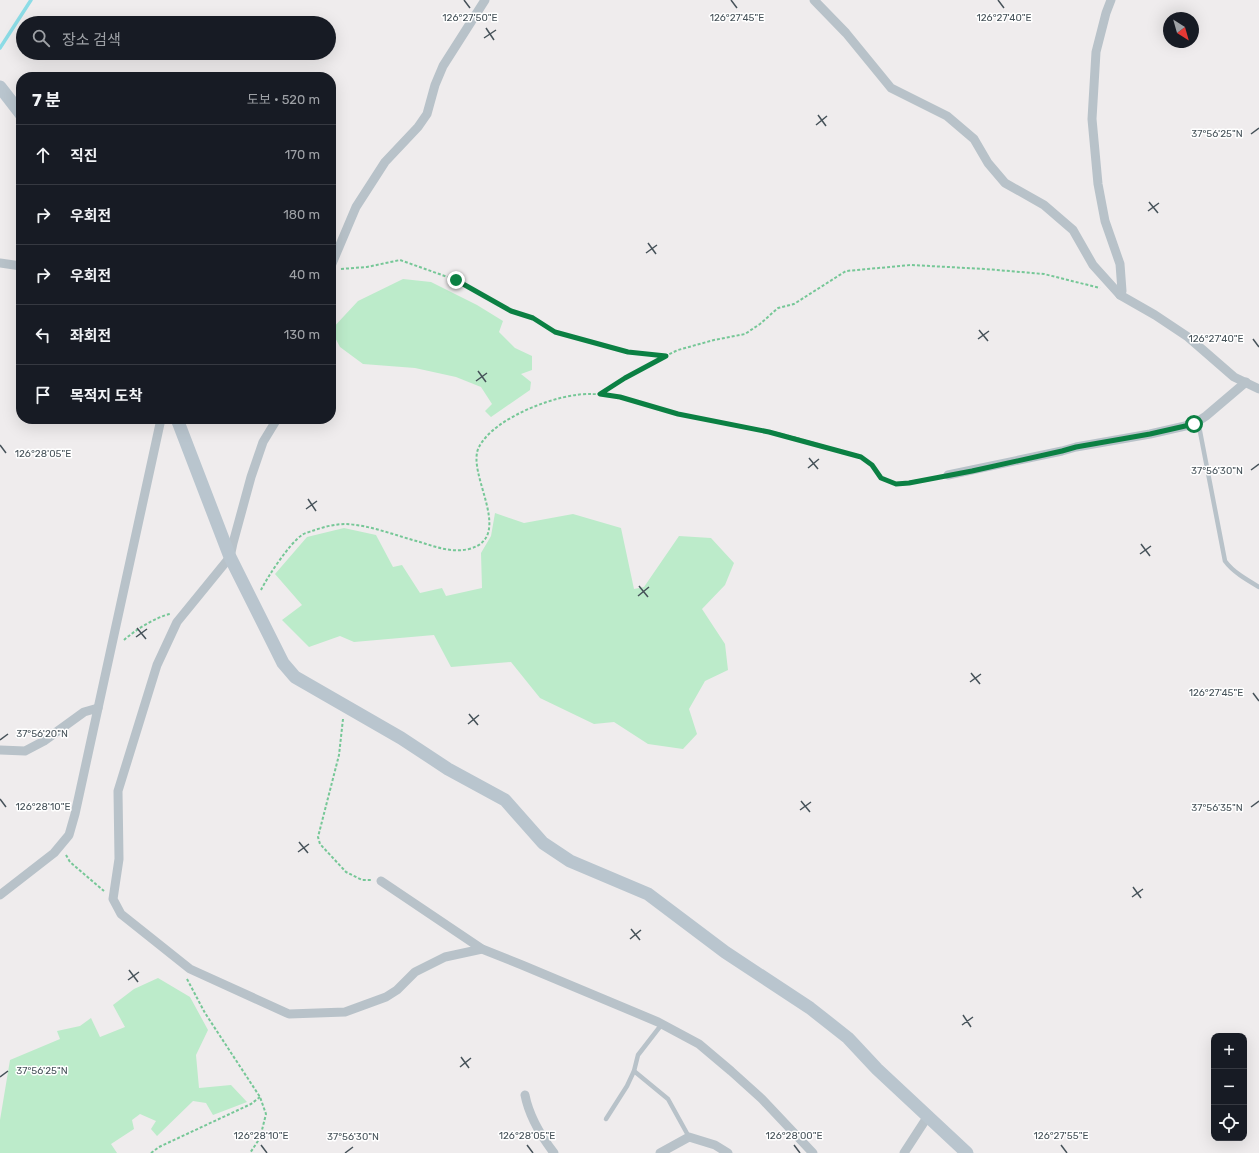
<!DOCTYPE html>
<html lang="ko">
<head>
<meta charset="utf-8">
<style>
	:root { --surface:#171b24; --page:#20242c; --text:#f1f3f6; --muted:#9ea1a6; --line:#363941 }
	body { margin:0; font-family:Rubik,"Noto Sans KR",sans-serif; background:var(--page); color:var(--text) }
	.controls { position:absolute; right:12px; bottom:12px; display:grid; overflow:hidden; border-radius:8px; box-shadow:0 4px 16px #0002 }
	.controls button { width:36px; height:36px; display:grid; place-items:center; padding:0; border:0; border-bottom:1px solid var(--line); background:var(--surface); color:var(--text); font:20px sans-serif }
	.compass { position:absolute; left:1163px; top:12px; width:36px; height:36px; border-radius:50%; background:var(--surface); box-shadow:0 4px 16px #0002; rotate:143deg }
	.stop { position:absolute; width:12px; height:12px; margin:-9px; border:3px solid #0b8043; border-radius:50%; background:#fff }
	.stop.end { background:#0b8043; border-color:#fff; box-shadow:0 1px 4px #0008 }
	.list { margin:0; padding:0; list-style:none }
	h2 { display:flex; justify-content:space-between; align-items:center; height:52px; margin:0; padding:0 16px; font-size:17px }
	h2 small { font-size:13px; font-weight:400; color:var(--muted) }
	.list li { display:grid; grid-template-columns:26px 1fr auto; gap:12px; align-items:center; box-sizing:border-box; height:60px; padding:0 16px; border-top:1px solid var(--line) }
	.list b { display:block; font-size:15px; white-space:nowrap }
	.list em { font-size:13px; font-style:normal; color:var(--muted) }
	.icon { flex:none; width:22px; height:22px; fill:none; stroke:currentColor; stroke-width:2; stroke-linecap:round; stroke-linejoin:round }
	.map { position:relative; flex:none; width:1259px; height:1153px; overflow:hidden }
	.search { position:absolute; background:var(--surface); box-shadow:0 4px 16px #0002; left:16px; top:16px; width:320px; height:44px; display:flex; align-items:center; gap:10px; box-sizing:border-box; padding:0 14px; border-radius:22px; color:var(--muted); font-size:15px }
	.panel { position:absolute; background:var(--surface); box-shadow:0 4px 16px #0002; left:16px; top:72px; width:320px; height:352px; border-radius:16px }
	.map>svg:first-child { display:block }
	.green { fill:#bcebca }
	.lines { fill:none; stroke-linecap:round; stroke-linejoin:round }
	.stream { stroke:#8cdce6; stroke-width:3.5 }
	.path { stroke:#76c797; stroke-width:2; stroke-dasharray:3 2; stroke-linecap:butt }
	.lane { stroke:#b8c2c9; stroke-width:4.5 }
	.street { stroke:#b8c2c9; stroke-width:9 }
	.secondary { stroke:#b9c5ce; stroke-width:13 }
	.route { stroke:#0b8043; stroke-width:5 }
	.ticks { fill:none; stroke:#465259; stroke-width:1.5 }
	.ticks-label { font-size:10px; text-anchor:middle; fill:#465259; stroke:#fff; stroke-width:3; stroke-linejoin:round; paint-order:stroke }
</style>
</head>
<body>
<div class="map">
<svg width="1259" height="1153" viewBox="0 0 1259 1153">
	<rect width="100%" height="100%" fill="#efeced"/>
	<!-- green -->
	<g class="green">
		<polygon points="403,279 431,282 477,305 503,321 499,332 515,348 532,356 532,370 521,374 531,382 530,390 491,417 485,411 492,404 481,387 456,377 415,368 363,364 340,347 331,330 358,301"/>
		<polygon points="495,513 524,523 573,514 621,528 634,589 644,587 679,536 711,538 734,563 725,585 702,609 725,644 728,670 705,681 689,709 697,734 683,749 648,744 614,722 594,724 540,698 511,662 451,667 434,635 354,642 340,636 309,647 282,620 302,605 275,574 307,537 344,528 376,535 393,567 402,565 420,593 442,588 446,596 482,588 481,553 491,536"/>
		<polygon points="158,978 190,997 208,1030 196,1055 199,1088 231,1085 247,1102 213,1115 206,1103 193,1101 157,1136 151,1129 156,1121 140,1114 132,1120 134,1129 111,1144 117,1153 0,1153 0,1120 10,1060 60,1039 57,1031 80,1026 91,1018 100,1037 125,1027 113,1005 134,989"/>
	</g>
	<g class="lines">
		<!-- stream -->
		<polyline class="stream" points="0,48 31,0"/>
		<!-- path -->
		<g class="path">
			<polyline points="341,269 367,267 400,260 456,280 511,311 533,318 555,332 629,352 665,356"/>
			<polyline points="600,394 653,362 678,350 714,340 745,334 760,324 778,308 794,304 846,271 911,265 985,269 1044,274 1100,288"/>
			<path d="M261,590C268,576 289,544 302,535C305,533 309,532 312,531C323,527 335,524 346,524C370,525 397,536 420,542C436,547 452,553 469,549C516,537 465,473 479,447C494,417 561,392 593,394C623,395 650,407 678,414C708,421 739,425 769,431C800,438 830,448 861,457L872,465L881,478L896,484L939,477"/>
			<path d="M124,640C135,630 156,617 170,614"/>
			<polyline points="343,719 339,755 318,837 320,844 346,872 362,880 372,880"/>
			<polyline points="66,855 70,862 104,891"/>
			<polyline points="187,979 205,1013 260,1097 266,1114 260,1138 250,1153"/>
			<polyline points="151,1153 159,1147 251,1104 260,1097"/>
		</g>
		<!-- lane -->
		<g class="lane">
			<path d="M1198,421L1225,561C1233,572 1247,580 1259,587"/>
			<polyline points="634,1071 668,1099 689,1137"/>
			<polyline points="606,1119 627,1086 634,1071 638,1055 662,1024"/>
		</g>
		<!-- street -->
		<g class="street">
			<polyline points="814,0 846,33 891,88 947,116 974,139 988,163 1005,183 1044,205 1073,230 1093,265 1120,295 1155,315 1188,337 1234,377 1259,389"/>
			<polyline points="1111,0 1106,13 1096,52 1092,119 1098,184 1105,221 1120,264 1122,291 1120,295"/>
			<polyline points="0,263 21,266"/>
			<polyline points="331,266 356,207 385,162 418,127 427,114 435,85 443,66 485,0"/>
			<polyline points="277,419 263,442 251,477 233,543 230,557 177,622 157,665 118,791 119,859 113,899 121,914 190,969 289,1014 345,1012 386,997 397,990 415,972 445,957 482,949"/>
			<polyline points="948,475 1062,451 1076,447 1150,434 1194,424 1206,416 1246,382"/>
			<polyline points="0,750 25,751 44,741 84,712 98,708"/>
			<polyline points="381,881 482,949 522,965 658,1022 699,1044 731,1071 762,1099 813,1153"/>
			<polyline points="0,895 54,853 69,835 75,814 161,419"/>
			<path d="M525,1095C529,1116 541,1136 554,1153"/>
			<polyline points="660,1153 689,1137 715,1145 728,1153"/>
			<polyline points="904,1153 928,1116"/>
		</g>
		<!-- secondary -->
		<g class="secondary">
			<polyline points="0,87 21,114"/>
			<polyline points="177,419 230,557 283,663 295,677 401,738 448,769 505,800 543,843 570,861 648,894 725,952 810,1008 848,1038 877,1069 967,1153"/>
		</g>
	</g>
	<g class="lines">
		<!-- route -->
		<polyline class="route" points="456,280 511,311 533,318 555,332 628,352 666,356 625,378 600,394 620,397 678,414 769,432 861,457 872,465 881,478 896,484 909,483 972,471 1062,451 1076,447 1150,434 1194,424"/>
	</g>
	<!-- ticks -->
	<path class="ticks" d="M464,0L470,8M731,0L737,8M998,0L1004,8M486,28L494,40M484,38L496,30M818,115L826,126M816,125L827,116M1251,134L1259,128M1149,202L1158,213M1148,211L1159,203M648,243L656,254M646,253L657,245M979,330L988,341M978,339L989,331M1253,339L1259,347M478,371L486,382M476,381L487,373M0,445L6,453M809,458L818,469M808,468L819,459M1251,470L1259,464M308,499L316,511M306,509L317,501M1141,544L1150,556M1140,554L1151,546M639,586L648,597M638,596L649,587M137,628L146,639M136,637L147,629M971,673L980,684M970,682L981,674M1253,693L1259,701M469,714L478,725M468,724L479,715M0,740L8,734M0,799L6,807M801,801L810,812M1251,807L1259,801M800,810L811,802M299,842L308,853M298,852L309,844M1133,887L1141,898M1132,897L1143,889M631,929L640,940M630,939L641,930M129,970L138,982M128,980L139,972M963,1015L971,1027M962,1025L973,1017M461,1057L469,1068M460,1067L471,1058M0,1077L8,1071M261,1145L267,1153M527,1145L533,1153M794,1145L800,1153M1061,1145L1067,1153M345,1153L353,1147"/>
	<g class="ticks-label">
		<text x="470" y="21">126°27'50"E</text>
		<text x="737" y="21">126°27'45"E</text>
		<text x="1004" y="21">126°27'40"E</text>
		<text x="1217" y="137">37°56'25"N</text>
		<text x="1216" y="342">126°27'40"E</text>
		<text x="43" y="457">126°28'05"E</text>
		<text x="1217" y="474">37°56'30"N</text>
		<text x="1216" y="696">126°27'45"E</text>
		<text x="42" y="737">37°56'20"N</text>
		<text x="43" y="810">126°28'10"E</text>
		<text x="1217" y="811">37°56'35"N</text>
		<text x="42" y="1074">37°56'25"N</text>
		<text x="261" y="1139">126°28'10"E</text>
		<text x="527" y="1139">126°28'05"E</text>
		<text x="794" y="1139">126°28'00"E</text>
		<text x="1061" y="1139">126°27'55"E</text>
		<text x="353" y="1140">37°56'30"N</text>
	</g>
</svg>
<div class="controls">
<button>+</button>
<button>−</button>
<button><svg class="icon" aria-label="locate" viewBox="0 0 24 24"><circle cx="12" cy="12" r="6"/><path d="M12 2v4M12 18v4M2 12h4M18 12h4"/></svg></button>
</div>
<svg class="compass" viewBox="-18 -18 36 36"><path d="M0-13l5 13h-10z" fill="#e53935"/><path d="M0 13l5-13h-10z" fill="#9ea1a6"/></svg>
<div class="stop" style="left:1194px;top:424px"></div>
<div class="stop end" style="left:456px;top:280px"></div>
<div class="search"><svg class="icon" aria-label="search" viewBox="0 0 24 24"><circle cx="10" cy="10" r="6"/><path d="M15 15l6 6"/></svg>장소 검색</div>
<section class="panel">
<h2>7 분<small>도보 · 520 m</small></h2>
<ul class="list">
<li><svg class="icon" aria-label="ahead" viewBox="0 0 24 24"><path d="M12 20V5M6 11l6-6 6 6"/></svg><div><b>직진</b></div><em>170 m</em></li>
<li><svg class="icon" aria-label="right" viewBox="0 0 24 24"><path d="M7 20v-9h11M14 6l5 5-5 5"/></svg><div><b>우회전</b></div><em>180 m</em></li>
<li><svg class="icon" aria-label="right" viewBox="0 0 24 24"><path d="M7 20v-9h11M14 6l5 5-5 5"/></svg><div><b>우회전</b></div><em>40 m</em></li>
<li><svg class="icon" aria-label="left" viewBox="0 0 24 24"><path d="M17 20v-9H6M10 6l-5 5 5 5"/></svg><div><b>좌회전</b></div><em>130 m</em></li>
<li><svg class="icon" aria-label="arrive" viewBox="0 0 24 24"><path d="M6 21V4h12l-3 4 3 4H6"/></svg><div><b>목적지 도착</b></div></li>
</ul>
</section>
</div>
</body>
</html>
